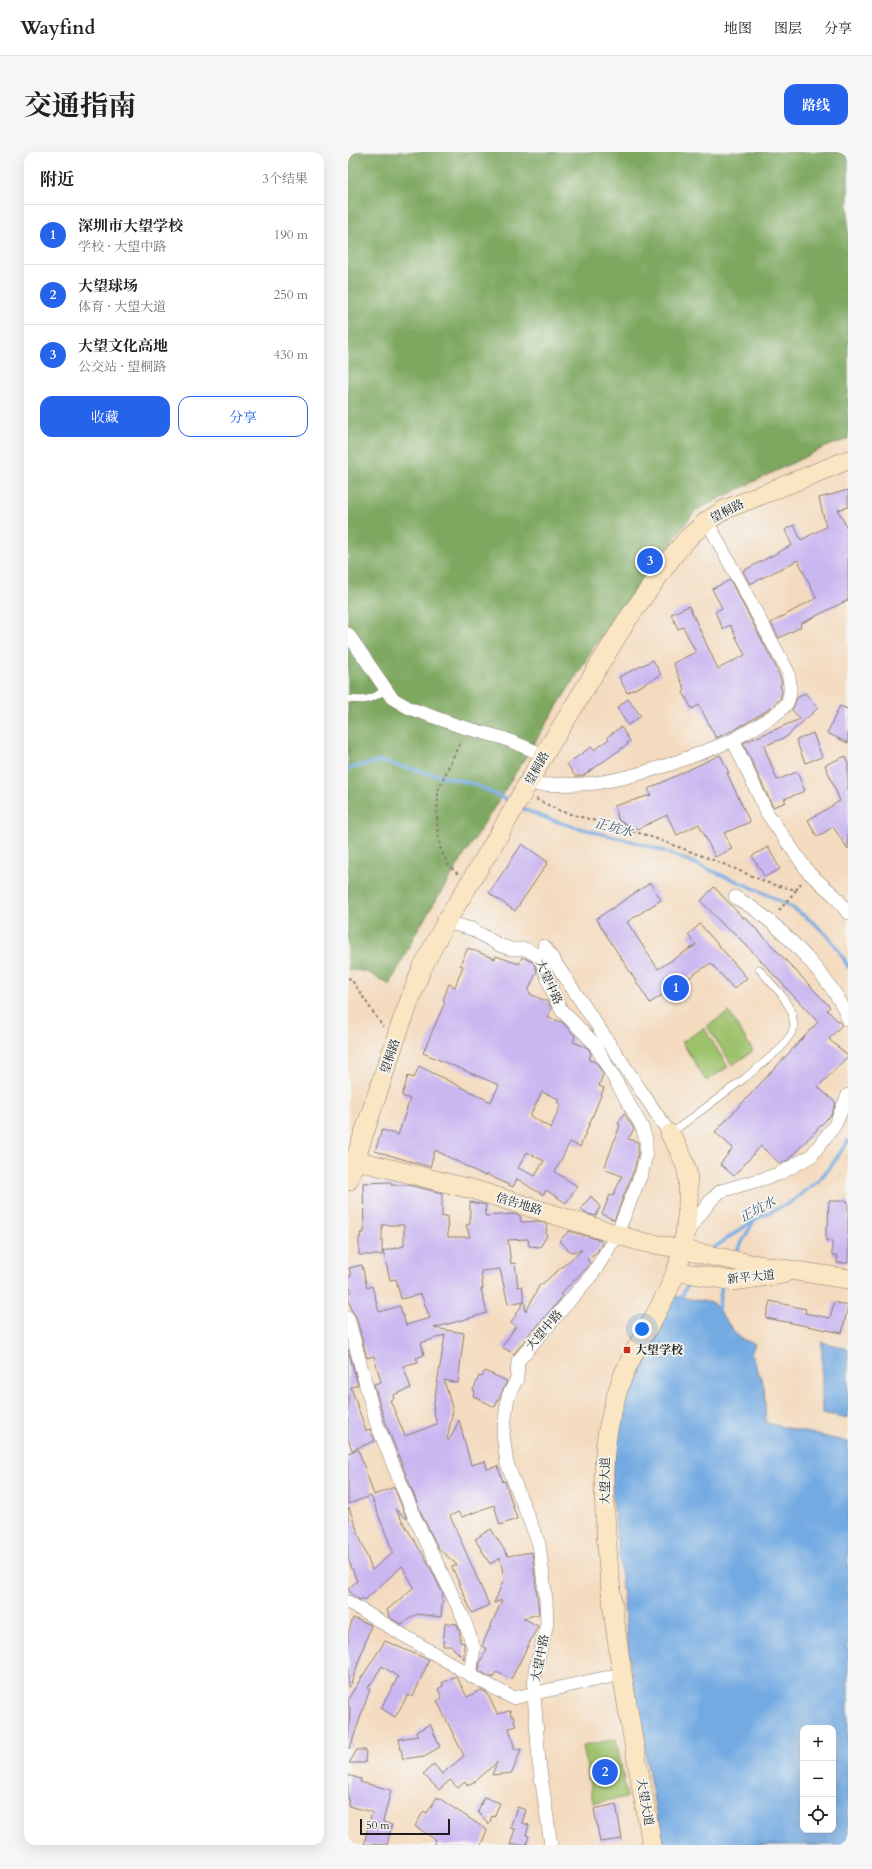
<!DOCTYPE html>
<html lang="zh">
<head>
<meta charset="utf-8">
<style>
	:root { --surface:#fff; --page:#f6f6f6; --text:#202124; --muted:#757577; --line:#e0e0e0; --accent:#2563eb }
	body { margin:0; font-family:Cardo,"Noto Serif SC",serif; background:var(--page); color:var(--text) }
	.controls { position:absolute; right:12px; bottom:12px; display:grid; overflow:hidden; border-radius:8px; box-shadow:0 4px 16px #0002 }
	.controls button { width:36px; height:36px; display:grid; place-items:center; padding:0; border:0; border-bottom:1px solid var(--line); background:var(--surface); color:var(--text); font:20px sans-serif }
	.scale { position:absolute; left:12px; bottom:10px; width:90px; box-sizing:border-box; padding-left:4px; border:2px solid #1c1c1c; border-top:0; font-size:11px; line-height:14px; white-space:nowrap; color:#1c1c1c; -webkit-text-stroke:3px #f6f6f2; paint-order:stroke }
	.you { position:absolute; left:294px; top:1177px; width:14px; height:14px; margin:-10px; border:3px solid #fff; border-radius:50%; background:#1a73e8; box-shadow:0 0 0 6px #1a73e833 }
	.badge { display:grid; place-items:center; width:26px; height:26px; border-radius:50%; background:var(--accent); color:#fff; font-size:13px; font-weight:700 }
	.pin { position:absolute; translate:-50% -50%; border:2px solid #fff; box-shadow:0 1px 4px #0006 }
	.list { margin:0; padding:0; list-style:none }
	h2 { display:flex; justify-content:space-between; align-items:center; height:52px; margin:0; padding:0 16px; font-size:17px }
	h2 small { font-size:13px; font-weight:400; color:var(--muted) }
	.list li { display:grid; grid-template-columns:26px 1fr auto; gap:12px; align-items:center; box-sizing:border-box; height:60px; padding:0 16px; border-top:1px solid var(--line) }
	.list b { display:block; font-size:15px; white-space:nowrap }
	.list p { margin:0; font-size:13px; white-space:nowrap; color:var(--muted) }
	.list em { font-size:13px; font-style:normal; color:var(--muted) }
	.actions { display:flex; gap:8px; padding:12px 16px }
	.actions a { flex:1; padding:9px 0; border:1px solid var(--accent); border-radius:12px; text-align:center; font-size:14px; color:var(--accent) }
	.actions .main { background:var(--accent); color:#fff }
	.icon { flex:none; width:22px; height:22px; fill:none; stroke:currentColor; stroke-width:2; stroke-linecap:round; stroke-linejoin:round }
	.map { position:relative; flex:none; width:500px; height:1693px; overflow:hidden; border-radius:12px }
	header { display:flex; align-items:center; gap:24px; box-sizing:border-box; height:56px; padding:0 20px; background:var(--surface); border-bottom:1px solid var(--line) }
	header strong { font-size:19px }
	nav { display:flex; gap:22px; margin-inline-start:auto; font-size:14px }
	.intro { display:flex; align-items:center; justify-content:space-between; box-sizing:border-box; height:96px; padding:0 24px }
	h1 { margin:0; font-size:28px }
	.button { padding:10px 18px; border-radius:12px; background:var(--accent); color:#fff; font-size:14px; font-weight:700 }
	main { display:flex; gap:24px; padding:0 24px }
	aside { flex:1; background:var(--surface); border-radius:12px; box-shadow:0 4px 16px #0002 }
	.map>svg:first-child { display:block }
	.green { fill:#9ec26c; stroke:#5d6f44 }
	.forest { fill:#7ea860; stroke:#4d623e }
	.water { fill:#73aae2; stroke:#48637f; fill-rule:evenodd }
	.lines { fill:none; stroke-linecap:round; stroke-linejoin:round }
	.stream { stroke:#73aae2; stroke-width:3.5 }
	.building { fill:#cab6f1; fill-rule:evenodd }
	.lane-casing { stroke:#887c6e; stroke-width:8 }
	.street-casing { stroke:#887c6e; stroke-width:14 }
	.secondary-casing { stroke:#887c6e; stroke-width:20 }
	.path { stroke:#887c6e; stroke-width:2; stroke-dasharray:3 3; stroke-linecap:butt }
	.lane { stroke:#fff; stroke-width:7 }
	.street { stroke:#fff; stroke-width:13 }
	.secondary { stroke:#fbe6c4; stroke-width:19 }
	.poi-dot { fill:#c8321e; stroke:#f6f6f2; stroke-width:1.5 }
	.labels { text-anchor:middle; stroke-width:3.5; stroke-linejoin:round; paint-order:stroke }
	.street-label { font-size:12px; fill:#1c1c1c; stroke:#f6f6f2 }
	.poi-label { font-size:12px; font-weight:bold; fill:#1c1c1c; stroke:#f6f6f2; text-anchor:start }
	.water-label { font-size:13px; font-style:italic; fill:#3f556b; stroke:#f6f6f2 }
</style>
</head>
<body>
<header>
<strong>Wayfind</strong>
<nav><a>地图</a><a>图层</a><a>分享</a></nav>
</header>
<div class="intro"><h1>交通指南</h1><a class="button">路线</a></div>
<main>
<aside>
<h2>附近<small>3个结果</small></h2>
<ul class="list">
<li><span class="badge">1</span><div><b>深圳市大望学校</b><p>学校 · 大望中路</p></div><em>190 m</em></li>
<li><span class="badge">2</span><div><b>大望球场</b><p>体育 · 大望大道</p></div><em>250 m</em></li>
<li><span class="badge">3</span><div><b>大望文化高地</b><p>公交站 · 望桐路</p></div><em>430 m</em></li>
</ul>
<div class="actions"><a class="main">收藏</a><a>分享</a></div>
</aside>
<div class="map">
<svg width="500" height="1693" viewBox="0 0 500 1693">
	<rect width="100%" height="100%" fill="#f6f6f2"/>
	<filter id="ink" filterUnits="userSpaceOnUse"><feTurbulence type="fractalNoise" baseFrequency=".025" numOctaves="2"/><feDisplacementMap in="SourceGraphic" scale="8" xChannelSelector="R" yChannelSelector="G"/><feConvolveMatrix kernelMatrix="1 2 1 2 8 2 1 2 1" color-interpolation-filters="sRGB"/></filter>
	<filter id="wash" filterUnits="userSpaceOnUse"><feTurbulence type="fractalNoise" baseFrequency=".012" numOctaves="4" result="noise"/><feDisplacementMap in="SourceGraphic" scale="16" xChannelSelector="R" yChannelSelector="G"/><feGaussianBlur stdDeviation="0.9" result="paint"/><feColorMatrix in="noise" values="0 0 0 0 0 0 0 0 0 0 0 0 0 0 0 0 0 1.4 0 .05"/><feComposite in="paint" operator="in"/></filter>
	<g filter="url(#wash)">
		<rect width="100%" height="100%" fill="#f4dbbf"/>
		<!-- green -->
		<g class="green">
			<polygon points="381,860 405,899 384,913 359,874"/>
			<polygon points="356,876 380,915 358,929 334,890"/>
			<polygon points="268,1587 279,1645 245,1651 235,1594"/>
		</g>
		<!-- forest -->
		<polygon class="forest" points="0,0 500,0 500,287 475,296 348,358 255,481 67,782 42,833 19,820 0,817"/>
		<!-- water -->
		<g class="water">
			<path d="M326,1144L365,1151L391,1186L407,1192L403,1202L416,1234L418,1271L500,1290V1693H314L283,1523L263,1327L275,1246ZM455,1576H485V1678H455Z"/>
			<polygon points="474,1190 500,1197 500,1266 474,1261"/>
		</g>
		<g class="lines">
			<!-- stream -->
			<g class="stream">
				<polyline points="0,617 31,609 126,632 163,650"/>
				<path d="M172,655C212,675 257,681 300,694C326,702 351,713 376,724C424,744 477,764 500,815"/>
				<polyline points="364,1097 406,1068 443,1050 470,1029 484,1013 500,989"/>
				<polyline points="386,1104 406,1069"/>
				<polyline points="333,1146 342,1128"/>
				<polyline points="370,1158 374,1133"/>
			</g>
		</g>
		<g id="blocks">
			<!-- building -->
			<g class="building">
				<polygon points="500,338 500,355 490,358 500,378 500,448 452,472 453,475 431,486 423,471 468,446 450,408 402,432 395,419 444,393 437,378 446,373 453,388 478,375 471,346"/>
				<polygon points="382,428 427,513 433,528 434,532 432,533 434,539 432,547 418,559 388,577 368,586 351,553 344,557 335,540 337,538 325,511 348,500 335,475 330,477 323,462 341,454 370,517 397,503 382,473 375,477 367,460 374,456 364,437"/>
				<polygon points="305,508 313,523 279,541 271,525"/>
				<polygon points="457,541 470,556 438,585 416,594 429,628 449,620 457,639 436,647 438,650 425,655 395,591 452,567 444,558 449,546"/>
				<polygon points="280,547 293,564 280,573 269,556"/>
				<polygon points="492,554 500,557 500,591 479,581"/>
				<polygon points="273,575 282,589 279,591 280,592 235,624 227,624 219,612 243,595 246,598 261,587 259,585"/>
				<polygon points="465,581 474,605 457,611 448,588"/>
				<polygon points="372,603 381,621 379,621 402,670 376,681 384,697 367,705 351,672 329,683 319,663 290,677 271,669 266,654 303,643 300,637"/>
				<polygon points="498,604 500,610 500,697 485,675 469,685 460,668 492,649 477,613"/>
				<polygon points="174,692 200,710 167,759 141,741"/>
				<polygon points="420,695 432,717 417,725 404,704"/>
				<polygon points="302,731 313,748 279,770 310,817 348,793 340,783 352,772 399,826 386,837 363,811 302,851 248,767"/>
				<polygon points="366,735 395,766 397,765 410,779 482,855 479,858 494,873 481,887 500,904 470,935 488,951 483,963 478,968 440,1008 432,1012 413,994 386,1024 372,1012 385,996 367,980 470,870 398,793 382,777 380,778 353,749"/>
				<path d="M120,796L147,807L148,804L171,812L174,805L185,810L189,819L180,839L182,840V842L200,850L203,856L200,866L214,870L227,884L225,890L240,896L243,902L241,908L248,910L255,922L251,934L256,936L232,995L222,990L207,1020L229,1034L218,1051L198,1038L195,1043L169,1027L165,1035L138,1022L137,1024L87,998L82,1015L27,999L34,978L50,983L62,947L54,944L60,924L66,926L71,914L143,950L151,933L75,901L97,850L95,848L101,832L107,835L115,814L112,813ZM194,940L211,947L209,950L213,952L203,976L182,964ZM179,1000L196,1009L187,1024L170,1016Z"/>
				<polygon points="276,961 286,977 280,987 290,990 290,1002 286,1018 266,1068 254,1062 262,1043 265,1044 274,1024 256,1017 272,973 270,972"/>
				<path d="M43,1030V1033H60L94,1041V1065L99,1064L100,1085H122L118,1073L122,1072V1050L138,1053L137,1064L167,1062L172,1064L173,1070L190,1069L199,1072L198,1083L199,1084L192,1095L181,1094L180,1087L160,1088L163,1112L167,1111L170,1135L174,1134L178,1160L192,1132H194L234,1098L223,1100L211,1089L221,1079L252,1088L254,1091L249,1100L239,1107L242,1111L240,1115L212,1142L215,1144L186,1178L185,1177L166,1202L154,1195L168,1174L163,1171L176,1149L160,1152L152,1117L133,1119L135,1137H133L139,1161L86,1176L116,1181L110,1231L96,1228L105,1259L99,1287L101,1288L111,1268L123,1313L137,1309L139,1317L150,1314L155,1330L157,1329L169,1367L152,1373L146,1353L114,1365L110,1360L102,1364L141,1453L124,1461L104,1415L109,1413L90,1396L73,1361L36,1267L26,1232L33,1230L26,1204L19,1206L8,1164L4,1159L0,1145V1141L3,1140L0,1129V1124H3L1,1116L14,1113L19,1136L24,1134L31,1160L52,1154L58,1173L82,1166L73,1142L53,1147L48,1127L42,1128L35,1099L56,1094V1073H34V1103H11V1085H13L12,1081H16L15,1031ZM97,1183L85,1257L89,1272L57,1284L42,1248L46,1247L45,1243L63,1236L55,1214L70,1210L68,1206L76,1203L73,1191Z"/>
				<polygon points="243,1044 252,1055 248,1064 237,1061 233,1056"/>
				<polygon points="481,1049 500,1049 500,1111 489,1111 489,1104 484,1104 484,1089 478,1089 478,1074 480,1074"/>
				<polygon points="422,1149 458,1157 457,1161 482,1166 486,1150 500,1154 494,1181 418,1166"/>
				<polygon points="0,1197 10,1233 3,1235 18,1279 22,1277 27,1289 4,1298 0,1287"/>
				<polygon points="137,1219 159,1229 147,1255 125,1244 127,1239 125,1238 127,1234 131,1224 134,1225"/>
				<polygon points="10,1297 26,1343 46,1335 59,1367 47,1357 80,1411 95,1442 93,1465 69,1462 53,1472 41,1465 39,1458 66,1435 54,1414 17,1448 15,1446 12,1448 6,1444 0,1437 9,1429 0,1407 0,1357 1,1356 24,1418 45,1400 23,1344 0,1352 0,1301"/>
				<polygon points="143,1377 160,1404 184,1400 185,1407 191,1462 175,1466 190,1474 163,1527 148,1520 145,1526 131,1519 132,1510 139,1497 134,1494 154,1448 146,1451 156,1427 152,1406 142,1412 127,1387"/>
				<polygon points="5,1466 23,1473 2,1535 0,1535 0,1482"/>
				<polygon points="97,1471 109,1472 112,1481 112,1490 116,1491 116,1507 103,1494 95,1494"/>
				<polygon points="37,1489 81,1508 65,1545 60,1543 47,1565 33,1556 50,1525 34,1514 20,1536 22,1537 2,1596 0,1596 2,1556 0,1555 0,1547"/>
				<polygon points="108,1524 119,1545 133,1538 139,1541 149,1562 162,1559 163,1564 165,1564 168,1574 161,1576 167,1598 173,1597 164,1621 144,1623 149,1610 128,1629 119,1633 117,1630 110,1636 102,1628 91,1638 75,1622 86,1612 94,1622 116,1604 89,1549 94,1546 90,1537 95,1534 94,1531"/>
				<polygon points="82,1572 92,1595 76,1604 55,1607 51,1587 70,1584 68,1580"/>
				<polygon points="9,1598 18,1598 17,1611 1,1611"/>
				<polygon points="0,1623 13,1627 12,1630 43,1638 35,1670 44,1673 39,1693 16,1692 24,1660 0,1654"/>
				<polygon points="89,1645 139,1678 133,1693 85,1693 88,1688 67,1674 76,1659 79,1661"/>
				<polygon points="136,1645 152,1651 146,1665 144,1664 141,1672 130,1660"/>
				<polygon points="268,1652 274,1687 252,1690 246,1657"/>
				<polygon points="169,1655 178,1658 174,1671 181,1673 178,1683 181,1684 178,1693 162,1693 167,1677 162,1676"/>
			</g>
		</g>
	</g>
	<g filter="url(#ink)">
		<use href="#blocks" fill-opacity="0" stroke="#887c6e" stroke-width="1"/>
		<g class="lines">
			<defs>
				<g id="lane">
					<path d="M0,547C17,549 23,548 37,538"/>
					<polyline points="322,982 397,926 432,897 443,882 446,876 444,860 433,842 411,817"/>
				</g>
				<g id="street">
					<path d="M359,369L440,520C442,529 444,542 439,551C432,563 398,580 385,588"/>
					<polyline points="0,482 44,546 61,556 111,574 155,586 196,603"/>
					<path d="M183,628L190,633C209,632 229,633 248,631C295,624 341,606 385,588L419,661L461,721L487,744L500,761"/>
					<path d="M387,745C395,750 403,754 410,760C438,780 490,835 500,867"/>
					<polyline points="98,770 124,777 151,793 163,797 178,797 192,805 207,846 214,859 246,891 294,975 298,988 298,1003 294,1020 268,1084 246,1120 170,1209 169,1227 160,1244 155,1282 159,1312 191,1392 198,1448 199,1472 187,1519 186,1542 191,1610 203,1693"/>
					<polyline points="196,794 322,982"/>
					<polyline points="339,1084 342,1076 364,1047 373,1039 431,1022 463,1004 487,973 500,943"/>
					<polyline points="0,1166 28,1270 66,1364 115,1465 126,1496 122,1523"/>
					<polyline points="0,1450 122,1523 165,1546 274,1522"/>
				</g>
				<g id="secondary">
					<polyline points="7,1008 127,1038 294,1090 335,1097 345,1100 403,1112 500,1127"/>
					<polyline points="0,1029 50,880 73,818 98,770 149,686 196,603 279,468 327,401 341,385 359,369 376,358 500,308"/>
					<polyline points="328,1119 385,1129 435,1122"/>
					<path d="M304,1693C286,1589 264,1485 258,1379C256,1342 253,1305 262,1269C266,1250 271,1230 280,1213C295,1181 317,1151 329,1117C337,1094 344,1039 338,1015C334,1003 329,993 322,982"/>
				</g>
			</defs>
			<!-- lane casing -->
			<use href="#lane" class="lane-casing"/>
			<!-- street casing -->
			<use href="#street" class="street-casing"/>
			<!-- secondary casing -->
			<use href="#secondary" class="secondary-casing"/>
			<!-- path -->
			<g class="path">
				<polyline points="188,647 212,659 298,683 368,709 423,732 448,738 430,760"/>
				<polyline points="110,722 102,715 93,699 89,675 90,638 113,588"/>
				<polyline points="448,738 453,731"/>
				<polyline points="0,826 3,827 35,875"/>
			</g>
			<!-- lane -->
			<use href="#lane" class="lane"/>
			<!-- street -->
			<use href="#street" class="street"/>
			<!-- secondary -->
			<use href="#secondary" class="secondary"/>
		</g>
	</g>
	<!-- markers -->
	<rect class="poi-dot" x="275" y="1194" width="8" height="8" rx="2"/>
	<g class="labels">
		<!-- street labels -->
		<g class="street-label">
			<text transform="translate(379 359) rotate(-27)" y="4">望桐路</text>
			<text transform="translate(189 616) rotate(-61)" y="4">望桐路</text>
			<text transform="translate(201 830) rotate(66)" y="4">大望中路</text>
			<text transform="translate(42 904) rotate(-71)" y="4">望桐路</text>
			<text transform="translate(171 1052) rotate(17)" y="4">信告地路</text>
			<text transform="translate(403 1125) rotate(-6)" y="4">新平大道</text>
			<text transform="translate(196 1178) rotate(-49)" y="4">大望中路</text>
			<text transform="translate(257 1329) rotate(-90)" y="4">大望大道</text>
			<text transform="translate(192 1506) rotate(-79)" y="4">大望中路</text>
			<text transform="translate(297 1650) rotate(80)" y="4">大望大道</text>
		</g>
		<!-- poi labels -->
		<g class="poi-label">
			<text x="287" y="1202">大望学校</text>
		</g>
		<!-- water labels -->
		<g class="water-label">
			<text transform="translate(266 675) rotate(15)" y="5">正坑水</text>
			<text transform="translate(409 1057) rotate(-28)" y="5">正坑水</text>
		</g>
	</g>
</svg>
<div class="controls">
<button>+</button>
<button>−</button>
<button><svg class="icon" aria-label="locate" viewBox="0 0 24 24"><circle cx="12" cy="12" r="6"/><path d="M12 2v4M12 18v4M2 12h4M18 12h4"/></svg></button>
</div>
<div class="scale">50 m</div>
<div class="you"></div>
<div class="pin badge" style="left:328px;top:836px">1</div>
<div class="pin badge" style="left:257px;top:1620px">2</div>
<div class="pin badge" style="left:302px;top:409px">3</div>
</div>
</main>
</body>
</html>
